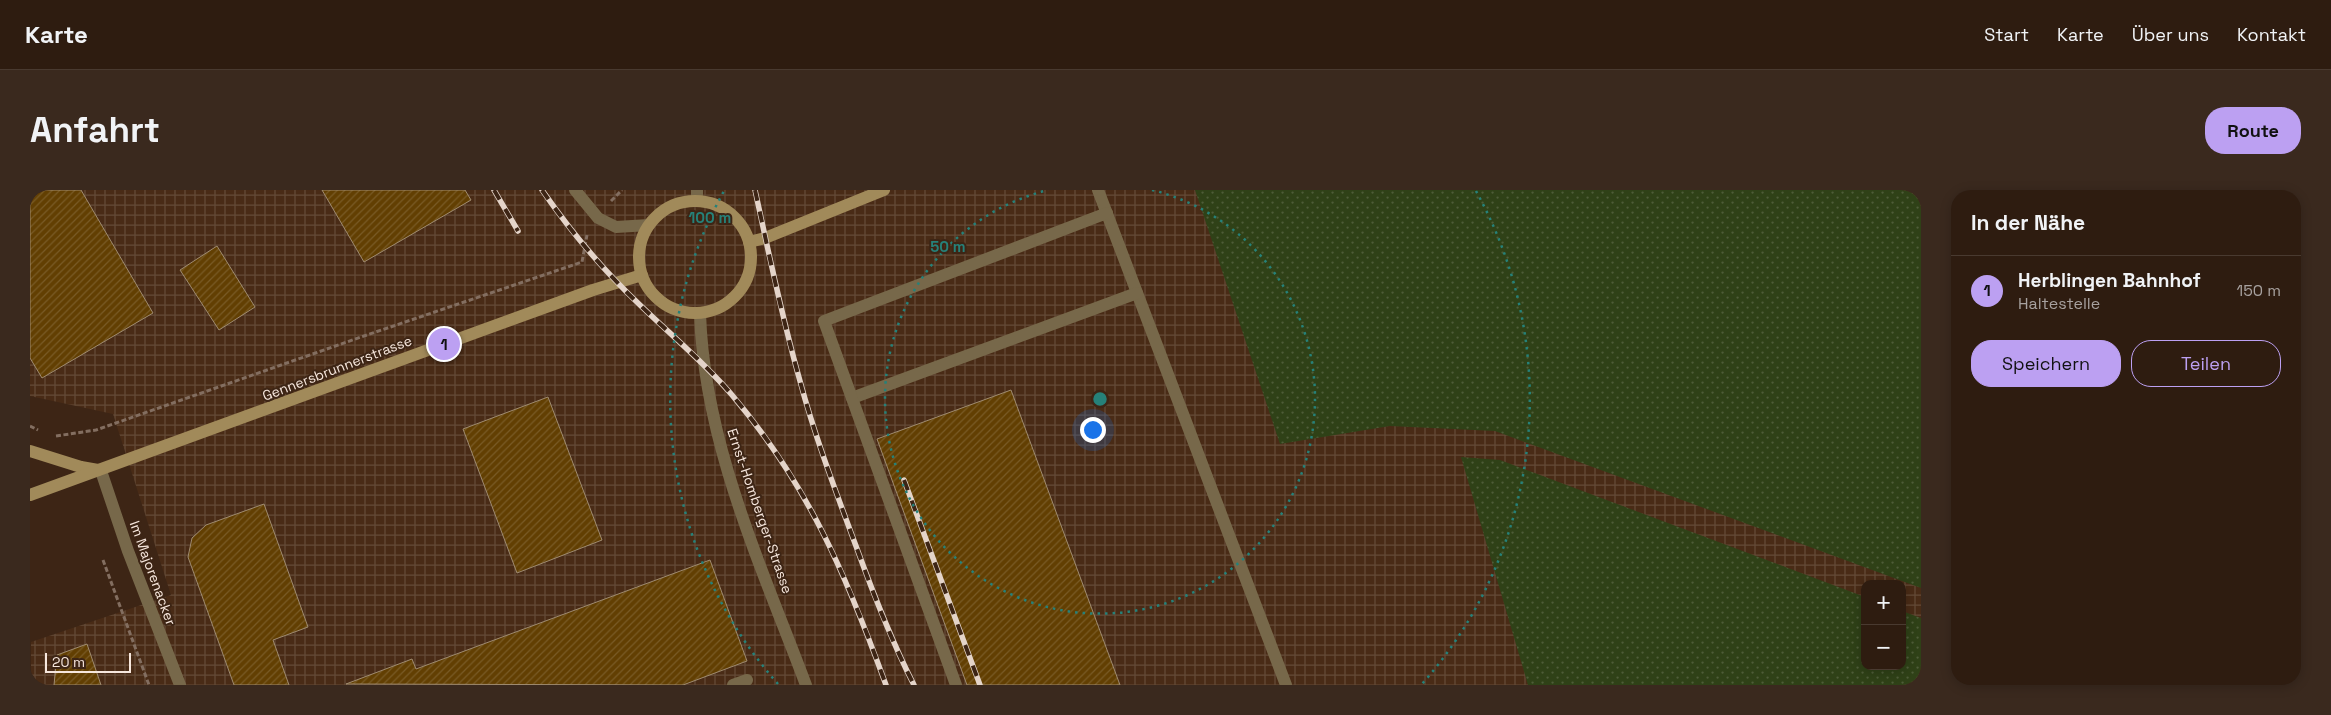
<!DOCTYPE html>
<html lang="de">
<head>
<meta charset="utf-8">
<style>
	:root { --surface:#2e1c10; --page:#3a291e; --text:#f1f3f6; --muted:#a7a19f; --line:#493a30; --accent:#bca0f2 }
	body { margin:0; font-family:"Space Grotesk",sans-serif; background:var(--page); color:var(--text) }
	.controls { position:absolute; right:15px; bottom:15px; display:grid; overflow:hidden; border-radius:10px; box-shadow:0 2px 12px #0003 }
	.controls button { width:45px; height:45px; display:grid; place-items:center; padding:0; border:0; border-bottom:1px solid var(--line); background:var(--surface); color:var(--text); font:25px sans-serif }
	.scale { position:absolute; left:15px; bottom:12px; width:86px; box-sizing:border-box; padding-left:5px; border:2px solid #f7e7dd; border-top:0; font-size:14px; line-height:18px; white-space:nowrap; color:#f7e7dd; -webkit-text-stroke:4px #3d2515; paint-order:stroke }
	.you { position:absolute; left:1062px; top:239px; width:18px; height:18px; margin:-12px; border:4px solid #fff; border-radius:50%; background:#1a73e8; box-shadow:0 0 0 8px #1a73e833 }
	.badge { display:grid; place-items:center; width:32px; height:32px; border-radius:50%; background:var(--accent); color:#111; font-size:16px; font-weight:700 }
	.pin { position:absolute; translate:-50% -50%; border:2px solid #fff; box-shadow:0 1px 5px #0006 }
	.list { margin:0; padding:0; list-style:none }
	h2 { display:flex; justify-content:space-between; align-items:center; height:65px; margin:0; padding:0 20px; font-size:21px }
	h2 small { font-size:16px; font-weight:400; color:var(--muted) }
	.list li { display:grid; grid-template-columns:32px 1fr auto; gap:15px; align-items:center; box-sizing:border-box; height:70px; padding:0 20px; border-top:1px solid var(--line) }
	.list b { display:block; font-size:19px; white-space:nowrap }
	.list p { margin:0; font-size:16px; white-space:nowrap; color:var(--muted) }
	.list em { font-size:16px; font-style:normal; color:var(--muted) }
	.actions { display:flex; gap:10px; padding:15px 20px }
	.actions a { flex:1; padding:11px 0; border:1px solid var(--accent); border-radius:20px; text-align:center; font-size:18px; color:var(--accent) }
	.actions .main { background:var(--accent); color:#111 }
	.map { position:relative; flex:none; width:1891px; height:495px; overflow:hidden; border-radius:20px }
	header { display:flex; align-items:center; gap:30px; box-sizing:border-box; height:70px; padding:0 25px; background:var(--surface); border-bottom:1px solid var(--line) }
	header strong { font-size:24px }
	nav { display:flex; gap:28px; margin-inline-start:auto; font-size:18px }
	.intro { display:flex; align-items:center; justify-content:space-between; box-sizing:border-box; height:120px; padding:0 30px }
	h1 { margin:0; font-size:35px }
	.button { padding:12px 22px; border-radius:20px; background:var(--accent); color:#111; font-size:18px; font-weight:700 }
	main { display:flex; gap:30px; padding:0 30px }
	aside { flex:1; background:var(--surface); border-radius:20px; box-shadow:0 2px 12px #0003 }
	.map>svg:first-child { display:block }
	.industrial { fill:url(#industrial-grid); fill-rule:evenodd }
	.green { fill:url(#green-dots) }
	.building { fill:url(#building-hatch); stroke:#9f8b70 }
	.lines { fill:none; stroke-linecap:round; stroke-linejoin:round }
	.path { stroke:#836e60; stroke-width:3; stroke-dasharray:5 2.5; stroke-linecap:butt }
	.lane { stroke:#77684a; stroke-width:12 }
	.street { stroke:#77684a; stroke-width:12 }
	.secondary { stroke:#a18a5a; stroke-width:12 }
	.rail-casing { stroke:#e4d4c9; stroke-width:5.5 }
	.rail { stroke:#3d2515; stroke-width:4; stroke-dasharray:11; stroke-linecap:butt }
	.ring { fill:none; stroke:#268179; stroke-width:2.5; stroke-dasharray:2.5 5 }
	.labels { text-anchor:middle; stroke-width:4; stroke-linejoin:round; paint-order:stroke }
	.street-label { font-size:14px; fill:#f7e7dd; stroke:#3d2515 }
	.centre { fill:#268179; stroke:#3d2515; stroke-width:2.5 }
	.ring-label { font-size:15px; text-anchor:middle; font-weight:bold; fill:#268179; stroke:#3d2515; stroke-width:4; stroke-linejoin:round; paint-order:stroke }
</style>
</head>
<body>
<header>
<strong>Karte</strong>
<nav><a>Start</a><a>Karte</a><a>Über uns</a><a>Kontakt</a></nav>
</header>
<div class="intro"><h1>Anfahrt</h1><a class="button">Route</a></div>
<main>
<div class="map">
<svg width="1891" height="495" viewBox="0 0 1891 495">
	<defs>
		<pattern id="industrial-grid" width="8" height="8" patternUnits="userSpaceOnUse" patternTransform="scale(1.25)"><rect width="8" height="8" fill="#492b16"/><path d="M0 4h8M4 0v8" fill="none" stroke="#644a37"/></pattern>
		<pattern id="green-dots" width="8" height="8" patternUnits="userSpaceOnUse" patternTransform="scale(1.25)"><rect width="8" height="8" fill="#2f4117"/><path d="M2 2h.1M6 6h.1" fill="none" stroke="#4e5c38" stroke-width="1.8" stroke-linecap="round"/></pattern>
		<pattern id="building-hatch" width="6" height="6" patternUnits="userSpaceOnUse" patternTransform="scale(1.25)"><rect width="6" height="6" fill="#623f02"/><path d="M-1 1l2-2M0 6l6-6M5 7l2-2" fill="none" stroke="#795b26"/></pattern>
	</defs>
	<rect width="100%" height="100%" fill="#3d2515"/>
	<!-- industrial -->
	<path class="industrial" d="M0,0H1891V495H1V452L141,405L83,224L0,206ZM1835,394H1872V476H1835Z"/>
	<!-- green -->
	<g class="green">
		<polygon points="1165,0 1891,0 1891,398 1465,241 1360,236 1250,254"/>
		<polygon points="1431,267 1470,270 1835,407 1835,476 1872,476 1872,421 1891,428 1891,495 1498,495"/>
	</g>
	<!-- building -->
	<g class="building">
		<polygon points="0,0 51,0 123,123 12,188 0,168"/>
		<polygon points="292,0 435,0 441,10 334,72"/>
		<polygon points="187,56 225,117 189,140 150,80"/>
		<polygon points="981,200 1090,495 937,495 847,249"/>
		<polygon points="518,207 572,350 487,383 433,239"/>
		<polygon points="234,314 278,437 243,450 259,495 204,495 158,367 162,348 176,335"/>
		<polygon points="680,370 717,471 653,495 316,494 382,469 386,479"/>
		<polygon points="57,454 71,495 24,495 27,465"/>
	</g>
	<g class="lines">
		<!-- path -->
		<g class="path">
			<polyline points="581,11 592,0"/>
			<polyline points="0,236 8,240"/>
			<polyline points="26,246 66,240 331,147 552,72 557,45"/>
			<polyline points="73,370 119,495"/>
		</g>
		<!-- lane -->
		<g class="lane">
			<polyline points="1068,0 1256,495"/>
			<polyline points="822,208 1107,103"/>
			<polyline points="703,495 717,490"/>
			<polyline points="926,495 794,131 1077,23"/>
		</g>
		<!-- street -->
		<g class="street">
			<polyline points="545,0 568,28 586,37 619,35"/>
			<polyline points="667,0 667,11"/>
			<path d="M670,123C674,253 731,375 776,495"/>
			<polyline points="71,281 98,361 150,495"/>
		</g>
		<!-- secondary -->
		<g class="secondary">
			<circle cx="665" cy="67" r="56"/>
			<polyline points="719,52 735,48 854,0"/>
			<polyline points="0,261 51,277 68,280"/>
			<polyline points="0,305 563,100 612,85"/>
		</g>
		<defs>
			<g id="rail">
				<polyline points="464,0 488,41"/>
				<path d="M512,0C541,42 573,80 610,115C641,145 674,172 702,205C779,296 816,385 856,495"/>
				<path d="M725,0C739,64 752,128 770,191C785,247 806,302 826,356C843,403 861,450 884,495"/>
				<polyline points="874,290 950,495"/>
			</g>
		</defs>
		<!-- rail casing -->
		<use href="#rail" class="rail-casing"/>
		<!-- rail -->
		<use href="#rail" class="rail"/>
	</g>
	<!-- distance rings -->
	<g class="ring">
		<path d="M1122 0A215 215 0 1 1 1018 0"/>
		<path d="M748 494A430 430 0 0 1 694 1M1446 1A430 430 0 0 1 1392 494"/>
	</g>
	<g class="labels">
		<!-- street labels -->
		<g class="street-label">
			<text transform="translate(307 178) rotate(-21)" y="5">Gennersbrunnerstrasse</text>
			<text transform="translate(730 321) rotate(71)" y="5">Ernst-Homberger-Strasse</text>
			<text transform="translate(123 383) rotate(70)" y="5">Im Majorenacker</text>
		</g>
	</g>
	<circle cx="1070" cy="209" r="8" class="centre"/>
	<g class="ring-label">
		<text x="680" y="33">100 m</text>
		<text x="918" y="62">50 m</text>
	</g>
</svg>
<div class="controls">
<button>+</button>
<button>−</button>
</div>
<div class="scale">20 m</div>
<div class="you"></div>
<div class="pin badge" style="left:414px;top:154px">1</div>
</div>
<aside>
<h2>In der Nähe<small></small></h2>
<ul class="list">
<li><span class="badge">1</span><div><b>Herblingen Bahnhof</b><p>Haltestelle</p></div><em>150 m</em></li>
</ul>
<div class="actions"><a class="main">Speichern</a><a>Teilen</a></div>
</aside>
</main>
</body>
</html>
